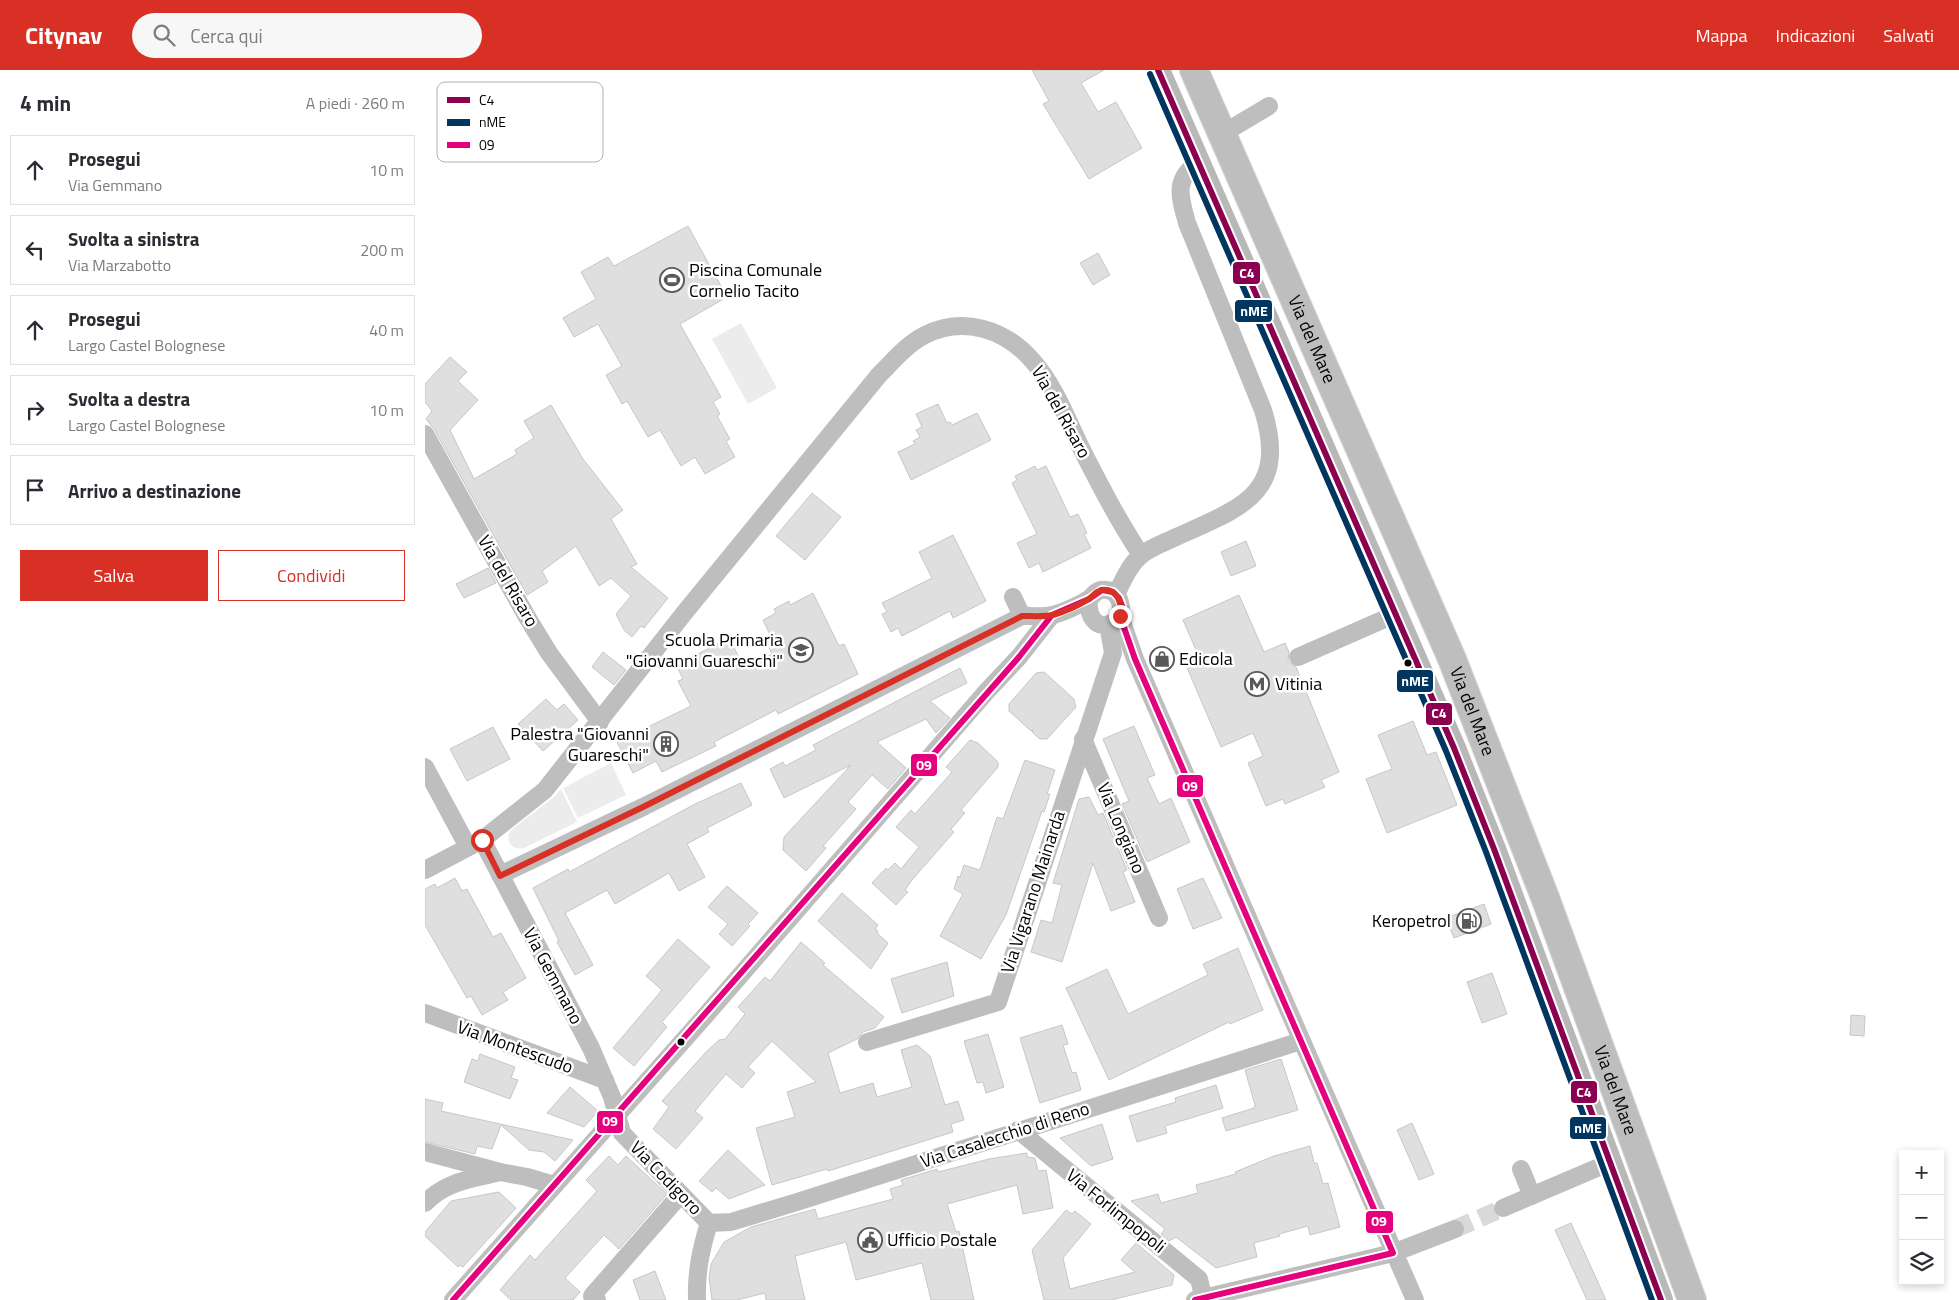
<!DOCTYPE html>
<html lang="it">
<head>
<meta charset="utf-8">
<style>
	:root { --surface:#fff; --page:#f7f7f7; --text:#2b2b33; --muted:#7c7c81; --line:#e1e1e2; --accent:#d93025 }
	body { margin:0; font-family:"Titillium Web",sans-serif; background:var(--page); color:var(--text) }
	.controls { position:absolute; right:15px; bottom:15px; display:grid; overflow:hidden; border-radius:0px; box-shadow:0 2px 8px #0003 }
	.controls button { width:45px; height:45px; display:grid; place-items:center; padding:0; border:0; border-bottom:1px solid var(--line); background:var(--surface); color:var(--text); font:25px sans-serif }
	.stop { position:absolute; width:15px; height:15px; margin:-11px; border:4px solid #d93025; border-radius:50%; background:#fff }
	.stop.end { background:#d93025; border-color:#fff; box-shadow:0 1px 5px #0008 }
	.list { margin:0; padding:0; list-style:none }
	h2 { display:flex; justify-content:space-between; align-items:center; height:65px; margin:0; padding:0 20px; font-size:21px }
	h2 small { font-size:16px; font-weight:400; color:var(--muted) }
	.list li { display:grid; grid-template-columns:32px 1fr auto; gap:15px; align-items:center; box-sizing:border-box; height:70px; margin:0 10px 10px; padding:0 10px; border:1px solid var(--line); border-radius:0px }
	.list b { display:block; font-size:19px; white-space:nowrap }
	.list p { margin:0; font-size:16px; white-space:nowrap; color:var(--muted) }
	.list em { font-size:16px; font-style:normal; color:var(--muted) }
	.actions { display:flex; gap:10px; padding:15px 20px }
	.actions a { flex:1; padding:11px 0; border:1px solid var(--accent); border-radius:0px; text-align:center; font-size:18px; color:var(--accent) }
	.actions .main { background:var(--accent); color:#fff }
	.icon { flex:none; width:28px; height:28px; fill:none; stroke:currentColor; stroke-width:2; stroke-linecap:round; stroke-linejoin:round }
	.map { position:relative; flex:none; width:1534px; height:1230px; overflow:hidden }
	header { display:flex; align-items:center; gap:30px; box-sizing:border-box; height:70px; padding:0 25px; background:var(--accent); color:#fff }
	header strong { font-size:24px }
	nav { display:flex; gap:28px; margin-inline-start:auto; font-size:18px }
	.search { width:350px; height:45px; background:var(--page); display:flex; align-items:center; gap:12px; box-sizing:border-box; padding:0 18px; border-radius:28px; color:var(--muted); font-size:19px }
	main { display:flex }
	aside { flex:1; background:var(--surface) }
	.map>svg:first-child { display:block }
	.green { fill:#ececec }
	.building { fill:#dfdfdf; stroke:#c7c7c7 }
	.lines { fill:none; stroke-linecap:round; stroke-linejoin:round }
	.street-tunnel { stroke:#d9d9d9; stroke-width:18; stroke-dasharray:18 9; stroke-linecap:butt }
	.primary-casing { stroke:#dbdbdb; stroke-width:30 }
	.street { stroke:#bebebe; stroke-width:18 }
	.secondary { stroke:#b8b8b8; stroke-width:24 }
	.primary { stroke:#bebebe; stroke-width:28 }
	.bus-1-casing { stroke:#fff; stroke-width:10 }
	.bus-2-casing { stroke:#fff; stroke-width:10 }
	.bus-3-casing { stroke:#fff; stroke-width:10 }
	.bus-1 { stroke:#8b004f; stroke-width:6 }
	.bus-2 { stroke:#00365f; stroke-width:6 }
	.bus-3 { stroke:#e5007d; stroke-width:6 }
	.route { stroke:#d93025; stroke-width:6 }
	.bus-dot { fill:#000; stroke:#fff; stroke-width:2 }
	.labels { text-anchor:middle; stroke-width:5; stroke-linejoin:round; paint-order:stroke }
	.poi-label { font-size:18px; fill:#000; stroke:#fff; text-anchor:start }
	.street-label { font-size:18px; fill:#000; stroke:#fff }
	.key { fill:#fff; stroke:#b2b2b2; stroke-width:1 }
	.key-label { font-size:14px; fill:#000 }
	.line-badge { stroke:#fff; stroke-width:2 }
	.badge-label { font-size:14px; text-anchor:middle; font-weight:bold; fill:#fff }
</style>
</head>
<body>
<header>
<strong>Citynav</strong>
<div class="search"><svg class="icon" aria-label="search" viewBox="0 0 24 24"><circle cx="10" cy="10" r="6"/><path d="M15 15l6 6"/></svg>Cerca qui</div>
<nav><a>Mappa</a><a>Indicazioni</a><a>Salvati</a></nav>
</header>
<main>
<aside>
<h2>4 min<small>A piedi · 260 m</small></h2>
<ul class="list">
<li><svg class="icon" aria-label="ahead" viewBox="0 0 24 24"><path d="M12 20V5M6 11l6-6 6 6"/></svg><div><b>Prosegui</b><p>Via Gemmano</p></div><em>10 m</em></li>
<li><svg class="icon" aria-label="left" viewBox="0 0 24 24"><path d="M17 20v-9H6M10 6l-5 5 5 5"/></svg><div><b>Svolta a sinistra</b><p>Via Marzabotto</p></div><em>200 m</em></li>
<li><svg class="icon" aria-label="ahead" viewBox="0 0 24 24"><path d="M12 20V5M6 11l6-6 6 6"/></svg><div><b>Prosegui</b><p>Largo Castel Bolognese</p></div><em>40 m</em></li>
<li><svg class="icon" aria-label="right" viewBox="0 0 24 24"><path d="M7 20v-9h11M14 6l5 5-5 5"/></svg><div><b>Svolta a destra</b><p>Largo Castel Bolognese</p></div><em>10 m</em></li>
<li><svg class="icon" aria-label="arrive" viewBox="0 0 24 24"><path d="M6 21V4h12l-3 4 3 4H6"/></svg><div><b>Arrivo a destinazione</b></div></li>
</ul>
<div class="actions"><a class="main">Salva</a><a>Condividi</a></div>
</aside>
<div class="map">
<svg width="1534" height="1230" viewBox="0 0 1534 1230">
	<rect width="100%" height="100%" fill="#fff"/>
	<!-- green -->
	<g class="green">
		<polygon points="316,253 352,318 323,334 287,269"/>
		<polygon points="186,693 201,725 153,748 138,718"/>
		<path d="M136,719L152,752L99,778C87,781 79,771 86,760L129,727Z"/>
	</g>
	<!-- building -->
	<g class="building">
		<polygon points="607,0 679,0 656,13 673,42 691,32 717,78 664,109 618,34 624,31"/>
		<polygon points="263,156 302,227 255,254 296,327 288,332 295,344 292,346 305,369 301,371 310,387 280,404 270,387 256,396 235,360 223,367 202,331 197,334 181,305 197,296 173,254 149,267 138,248 171,229 156,202 183,187 189,196"/>
		<polygon points="673,183 685,205 668,215 655,193"/>
		<polygon points="25,287 42,302 33,311 53,330 25,360 49,409 92,384 90,380 109,368 99,351 126,335 158,389 198,440 186,449 212,494 206,497 243,528 219,558 216,556 207,567 199,560 191,544 206,526 186,508 174,516 151,476 117,501 123,512 102,525 9,359 1,349 7,341 0,332 0,314"/>
		<polygon points="513,334 522,353 525,352 527,355 552,343 566,370 486,410 473,382 490,374 488,371 495,367 491,360 497,357 491,344"/>
		<polygon points="610,396 612,400 621,396 645,447 653,444 662,463 659,464 666,478 618,502 614,493 604,498 592,473 612,464 587,413 592,410 590,406"/>
		<polygon points="387,423 416,447 380,490 351,466"/>
		<polygon points="528,465 561,531 528,548 525,541 477,566 473,558 466,562 457,544 462,542 457,533 507,508 494,482"/>
		<polygon points="821,471 831,496 806,506 796,482"/>
		<polygon points="63,498 71,513 39,528 31,514"/>
		<polygon points="388,523 414,576 419,574 433,604 353,644 351,640 289,672 291,676 237,702 231,691 208,703 192,672 266,636 253,611 258,609 251,595 304,568 319,597 347,584 340,570 346,567 338,550 351,543 349,539 364,531 365,535"/>
		<polygon points="814,525 839,582 860,573 864,582 863,591 871,597 914,702 896,710 900,717 860,734 858,729 841,736 823,693 838,686 828,663 796,677 760,593 774,587 758,550"/>
		<polygon points="178,582 201,600 189,615 167,597"/>
		<polygon points="535,598 542,613 505,631 525,648 511,663 501,649 452,672 481,698 463,719 447,705 423,732 431,739 398,776 401,778 381,801 358,780 359,767 426,695 359,728 345,699 358,692 360,696 391,680 388,675"/>
		<polygon points="619,602 649,629 651,637 622,669 615,669 607,662 608,659 606,661 584,641 584,634 611,603"/>
		<polygon points="121,629 132,640 139,634 153,650 118,681 93,654"/>
		<polygon points="988,651 1002,685 1011,682 1032,735 962,763 941,709 967,699 953,665"/>
		<polygon points="709,656 730,705 722,708 734,734 746,728 765,772 722,792 697,734 704,731 678,669"/>
		<polygon points="68,657 85,689 42,711 25,679"/>
		<polygon points="545,670 553,673 573,692 573,697 536,740 540,743 526,759 529,762 487,810 480,820 483,822 471,835 447,813 461,798 463,800 470,793 476,799 494,777 471,757 486,740 490,744 527,702 521,697"/>
		<polygon points="600,690 630,700 622,724 625,724 619,742 617,741 581,845 556,889 515,866 538,824 529,819 533,806 535,807 539,795 555,800 572,747 578,749"/>
		<polygon points="316,713 327,735 282,758 284,762 262,774 280,807 254,821 244,803 190,834 182,820 140,843 168,895 150,905 132,872 134,871 108,818 143,799 144,802 270,734"/>
		<polygon points="664,727 673,745 678,743 702,800 698,802 710,832 686,841 668,793 637,892 606,882 616,850 627,853 637,815 628,813 638,781 654,729"/>
		<polygon points="30,808 37,821 42,819 68,867 76,863 101,908 78,922 83,930 57,945 46,926 42,928 0,855 0,819 10,814 12,818"/>
		<polygon points="778,808 797,848 768,859 752,819"/>
		<polygon points="302,816 333,843 323,854 325,856 307,876 294,864 303,854 283,837"/>
		<polygon points="417,823 453,855 450,859 453,861 452,863 463,873 446,899 393,851"/>
		<polygon points="1059,834 1066,854 1029,868 1021,848"/>
		<polygon points="253,869 285,897 237,952 242,957 209,996 188,978 237,920 221,906"/>
		<polygon points="376,872 400,893 398,895 459,947 450,958 438,962 432,969 403,983 415,1023 448,1013 452,1027 487,1017 476,980 492,975 505,986 520,1035 533,1031 539,1050 526,1054 528,1062 403,1101 402,1099 347,1115 331,1058 370,1047 362,1022 391,1012 347,971 323,997 330,1003 317,1018 301,1004 270,1041 278,1048 251,1079 228,1059 244,1037 237,1031 281,982 294,970 300,969 320,944 313,937 340,907 345,911"/>
		<polygon points="813,878 838,940 805,954 804,952 684,1010 641,918 682,899 703,944 783,905 778,894"/>
		<polygon points="522,892 529,926 477,943 466,909"/>
		<polygon points="1067,903 1082,944 1057,953 1042,912"/>
		<polygon points="1426,945 1440,946 1439,966 1425,965"/>
		<polygon points="637,955 643,974 638,975 647,1003 651,1002 656,1020 615,1033 595,968"/>
		<polygon points="563,964 579,1017 561,1023 558,1012 552,1013 539,971"/>
		<polygon points="55,984 90,997 86,1008 93,1010 85,1029 39,1012 47,989 53,991"/>
		<polygon points="856,989 873,1040 801,1061 797,1048 829,1038 830,1035 820,1000"/>
		<polygon points="791,1015 798,1038 740,1056 742,1063 712,1072 704,1046 751,1032 750,1028"/>
		<polygon points="145,1017 173,1041 159,1057 122,1043"/>
		<polygon points="0,1029 18,1033 16,1041 148,1070 130,1091 119,1082 104,1080 76,1055 67,1079 52,1076 50,1084 0,1072"/>
		<polygon points="987,1053 1009,1104 994,1110 972,1060"/>
		<polygon points="677,1054 688,1089 666,1096 635,1068"/>
		<polygon points="885,1076 889,1093 892,1093 898,1114 903,1113 915,1157 885,1165 883,1156 854,1164 855,1166 829,1173 832,1187 791,1198 751,1167 744,1171 736,1164 740,1159 706,1131 733,1124 736,1133 773,1123 771,1115 811,1104 810,1102 849,1086"/>
		<polygon points="303,1080 340,1115 304,1129 291,1118 287,1122 274,1111"/>
		<polygon points="602,1083 602,1087 610,1088 613,1101 621,1100 628,1138 598,1144 592,1115 522,1134 531,1162 534,1161 549,1230 506,1230 497,1193 431,1210 421,1172 370,1186 380,1230 341,1230 340,1223 312,1230 287,1230 284,1208 286,1194 299,1172 326,1157 390,1139 393,1149 468,1129 465,1119 478,1115 476,1110 512,1099 513,1102 564,1089"/>
		<polygon points="184,1086 193,1095 201,1086 242,1124 194,1179 179,1165 140,1208 155,1222 148,1230 86,1230 75,1220 105,1185 110,1190 172,1121 161,1110"/>
		<polygon points="74,1122 91,1138 38,1197 35,1195 33,1197 0,1166 0,1162 26,1131"/>
		<polygon points="641,1140 647,1144 650,1141 666,1154 638,1188 645,1219 710,1202 696,1190 711,1173 749,1205 747,1215 686,1230 619,1230 607,1180"/>
		<polygon points="1146,1153 1181,1230 1162,1230 1130,1160"/>
		<polygon points="230,1201 241,1230 215,1230 208,1210"/>
	</g>
	<g class="lines">
		<!-- street-tunnel -->
		<polyline class="street-tunnel" points="1030,1159 1078,1138"/>
		<defs>
			<g id="primary">
				<path id="s1" d="M769,0L1027,589L1121,830L1267,1230"/>
			</g>
		</defs>
		<!-- primary casing -->
		<use href="#primary" class="primary-casing"/>
		<!-- street -->
		<g class="street">
			<polyline points="797,64 844,36"/>
			<polyline points="0,364 102,547 124,583 175,652"/>
			<path d="M691,525C697,512 704,496 715,486C724,478 739,473 749,468C815,438 864,425 838,340L762,153C755,127 748,109 774,92"/>
			<polyline points="588,527 597,546"/>
			<polyline points="695,546 710,589 990,1230"/>
			<polyline points="873,587 971,544"/>
			<polyline points="658,669 734,848"/>
			<polyline points="0,697 43,777"/>
			<path d="M57,770L166,978L187,1027L197,1063L284,1153C276,1179 271,1202 272,1230"/>
			<path d="M0,800L57,770L120,720L260,542L454,305C468,291 482,274 500,265C538,246 579,259 606,289C630,315 643,352 658,382C676,417 694,452 716,485"/>
			<path d="M75,805L220,736L597,546C606,546 619,547 628,545C639,542 654,535 664,529C668,526 670,521 676,520C693,518 698,533 695,546C679,565 661,552 664,529"/>
			<polyline points="0,943 180,1010"/>
			<polyline points="442,972 573,932 688,583 683,554"/>
			<polyline points="593,1060 774,1209 779,1230"/>
			<polyline points="0,1082 75,1102 102,1107 129,1115"/>
			<polyline points="1096,1099 1107,1126"/>
			<path d="M0,1133C21,1111 47,1109 75,1102"/>
			<polyline points="1078,1138 1186,1092"/>
			<polyline points="284,1153 306,1152 372,1132 876,971"/>
			<polyline points="28,1230 280,946 562,621 594,587 627,545"/>
			<polyline points="172,1230 167,1226 256,1124"/>
			<polyline points="770,1230 968,1183 1030,1159"/>
		</g>
		<!-- secondary -->
		<polyline class="secondary" points="733,0 1029,678 1069,779 1236,1230"/>
		<!-- primary -->
		<use href="#primary" class="primary"/>
		<defs>
			<polyline id="bus-1" points="733,0 1029,678 1069,779 1236,1230"/>
			<polyline id="bus-2" points="725,4 1021,681 1061,782 1227,1230"/>
			<polyline id="bus-3" points="28,1230 594,587 627,545 664,529 677,520 688,522 694,528 697,536 695,546 710,589 968,1183 770,1230"/>
		</defs>
		<!-- bus-1 casing -->
		<use href="#bus-1" class="bus-1-casing"/>
		<!-- bus-2 casing -->
		<use href="#bus-2" class="bus-2-casing"/>
		<!-- bus-3 casing -->
		<use href="#bus-3" class="bus-3-casing"/>
		<!-- bus-1 -->
		<use href="#bus-1" class="bus-1"/>
		<!-- bus-2 -->
		<use href="#bus-2" class="bus-2"/>
		<!-- bus-3 -->
		<use href="#bus-3" class="bus-3"/>
	</g>
	<g class="lines">
		<!-- route -->
		<path class="route" d="M57,770L75,806L220,736L597,546C606,546 619,547 628,545C639,542 654,535 664,529C668,526 670,522 676,520C692,518 698,533 695,546"/>
	</g>
	<!-- icons -->
	<defs>
		<symbol id="stadium-ring" viewBox="-11 -11 22 22"><circle r="9.5" fill="#fff" stroke="#595959" stroke-width="1.5"/><path d="M0-5a6.5 5 0 1 0 0 10a6.5 5 0 1 0 0-10ZM-3.5-1.8h7v3.6h-7Z" fill="#595959"/></symbol>
		<symbol id="school-ring" viewBox="-11 -11 22 22"><circle r="9.5" fill="#fff" stroke="#595959" stroke-width="1.5"/><path d="M0-5L7-2L0 1L-7-2ZM-4 1L0 2.5L4 1V4Q0 6-4 4Z" fill="#595959"/></symbol>
		<symbol id="shop-ring" viewBox="-11 -11 22 22"><circle r="9.5" fill="#fff" stroke="#595959" stroke-width="1.5"/><path d="M-5-2.5h2.3a2.7 3.5 0 0 1 5.4 0H5L5.5 6h-11ZM-1.5-2.5h3a1.5 2.3 0 0 0-3 0Z" fill="#595959"/></symbol>
		<symbol id="metro-ring" viewBox="-11 -11 22 22"><circle r="9.5" fill="#fff" stroke="#595959" stroke-width="1.5"/><path d="M-5.5 5V-5H-3L0 0L3-5H5.5V5H3V-.5L0 4L-3-.5V5Z" fill="#595959"/></symbol>
		<symbol id="building-ring" viewBox="-11 -11 22 22"><circle r="9.5" fill="#fff" stroke="#595959" stroke-width="1.5"/><path d="M-4-6H4V6H1V3H-1V6H-4ZM-2.5-4.3h1.7v1.8h-1.7ZM.8-4.3h1.7v1.8H.8ZM-2.5-1h1.7V.8h-1.7ZM.8-1h1.7V.8H.8Z" fill="#595959"/></symbol>
		<symbol id="fuel-ring" viewBox="-11 -11 22 22"><circle r="9.5" fill="#fff" stroke="#595959" stroke-width="1.5"/><path d="M-5.5-6h7V0h2V4h1.3V-2.5L3-4.5l.8-.8L6-3V5H2.5V1h-1V6h-7ZM-4.2-4.7v3.2H.2V-4.7Z" fill="#595959"/></symbol>
		<symbol id="civic-ring" viewBox="-11 -11 22 22"><circle r="9.5" fill="#fff" stroke="#595959" stroke-width="1.5"/><path d="M-.6-6.5H3V-4.5H.6V-3L4-1V1h2V6H-6V1h2V-1L-.6-3ZM-1.2 2.5V6h2.4V2.5Z" fill="#595959"/></symbol>
	</defs>
	<g fill-rule="evenodd">
		<use href="#stadium-ring" x="233" y="196" width="28" height="28"/>
		<use href="#school-ring" x="362" y="566" width="28" height="28"/>
		<use href="#shop-ring" x="723" y="575" width="28" height="28"/>
		<use href="#metro-ring" x="818" y="600" width="28" height="28"/>
		<use href="#building-ring" x="227" y="660" width="28" height="28"/>
		<use href="#fuel-ring" x="1030" y="837" width="28" height="28"/>
		<use href="#civic-ring" x="431" y="1156" width="28" height="28"/>
	</g>
	<!-- markers -->
	<g class="bus-dot">
		<circle cx="983" cy="593" r="4.5"/>
		<circle cx="256" cy="972" r="4.5"/>
	</g>
	<g class="labels">
		<!-- poi labels -->
		<g class="poi-label">
			<text x="264" y="206">Piscina Comunale<tspan x="264" dy="21">Cornelio Tacito</tspan></text>
			<text x="358" y="576" text-anchor="end">Scuola Primaria<tspan x="358" dy="21">"Giovanni Guareschi"</tspan></text>
			<text x="754" y="595">Edicola</text>
			<text x="850" y="620">Vitinia</text>
			<text x="224" y="670" text-anchor="end">Palestra "Giovanni<tspan x="224" dy="21">Guareschi"</tspan></text>
			<text x="1026" y="857" text-anchor="end">Keropetrol</text>
			<text x="462" y="1176">Ufficio Postale</text>
		</g>
		<!-- street labels -->
		<g class="street-label">
			<text dy="6" stroke="none"><textPath href="#s1" startOffset="294">Via del Mare</textPath></text>
			<text transform="translate(636 342) rotate(61)" y="6">Via del Risaro</text>
			<text transform="translate(83 511) rotate(60)" y="6">Via del Risaro</text>
			<text dy="6" stroke="none"><textPath href="#s1" startOffset="699">Via del Mare</textPath></text>
			<text transform="translate(696 758) rotate(67)" y="6">Via Longiano</text>
			<text transform="translate(608 822) rotate(-72)" y="6">Via Vigarano Mainarda</text>
			<text transform="translate(128 906) rotate(62)" y="6">Via Gemmano</text>
			<text transform="translate(90 977) rotate(20)" y="6">Via Montescudo</text>
			<text dy="6" stroke="none"><textPath href="#s1" startOffset="1104">Via del Mare</textPath></text>
			<text transform="translate(580 1065) rotate(-18)" y="6">Via Casalecchio di Reno</text>
			<text transform="translate(241 1108) rotate(46)" y="6">Via Codigoro</text>
			<text transform="translate(691 1141) rotate(39)" y="6">Via Forlimpopoli</text>
		</g>
	</g>
	<!-- legend -->
	<rect x="12" y="12" width="166" height="80" rx="8" class="key"/>
	<rect x="22" y="27" width="23" height="6" fill="#8b004f"/>
	<rect x="22" y="49" width="23" height="7" fill="#00365f"/>
	<rect x="22" y="72" width="23" height="6" fill="#e5007d"/>
	<g class="key-label">
		<text x="54" y="35">C4</text>
		<text x="54" y="57">nME</text>
		<text x="54" y="80">09</text>
	</g>
	<g class="line-badge">
		<rect x="807" y="191" width="29" height="24" rx="5" fill="#8b004f"/>
		<rect x="809" y="229" width="39" height="24" rx="5" fill="#00365f"/>
		<rect x="971" y="599" width="38" height="24" rx="5" fill="#00365f"/>
		<rect x="1000" y="632" width="28" height="24" rx="5" fill="#8b004f"/>
		<rect x="485" y="683" width="28" height="24" rx="5" fill="#e5007d"/>
		<rect x="751" y="704" width="28" height="24" rx="5" fill="#e5007d"/>
		<rect x="1145" y="1010" width="28" height="24" rx="5" fill="#8b004f"/>
		<rect x="171" y="1040" width="28" height="24" rx="5" fill="#e5007d"/>
		<rect x="1144" y="1046" width="38" height="24" rx="5" fill="#00365f"/>
		<rect x="940" y="1140" width="29" height="24" rx="5" fill="#e5007d"/>
	</g>
	<g class="badge-label">
		<text x="822" y="208">C4</text>
		<text x="829" y="246">nME</text>
		<text x="990" y="616">nME</text>
		<text x="1014" y="648">C4</text>
		<text x="499" y="700">09</text>
		<text x="765" y="721">09</text>
		<text x="1159" y="1027">C4</text>
		<text x="185" y="1056">09</text>
		<text x="1163" y="1063">nME</text>
		<text x="954" y="1156">09</text>
	</g>
</svg>
<div class="controls">
<button>+</button>
<button>−</button>
<button><svg class="icon" aria-label="layers" viewBox="0 0 24 24"><path d="M12 4l9 5-9 5-9-5zM3 14l9 5 9-5"/></svg></button>
</div>
<div class="stop" style="left:57px;top:770px"></div>
<div class="stop end" style="left:695px;top:546px"></div>
</div>
</main>
</body>
</html>
